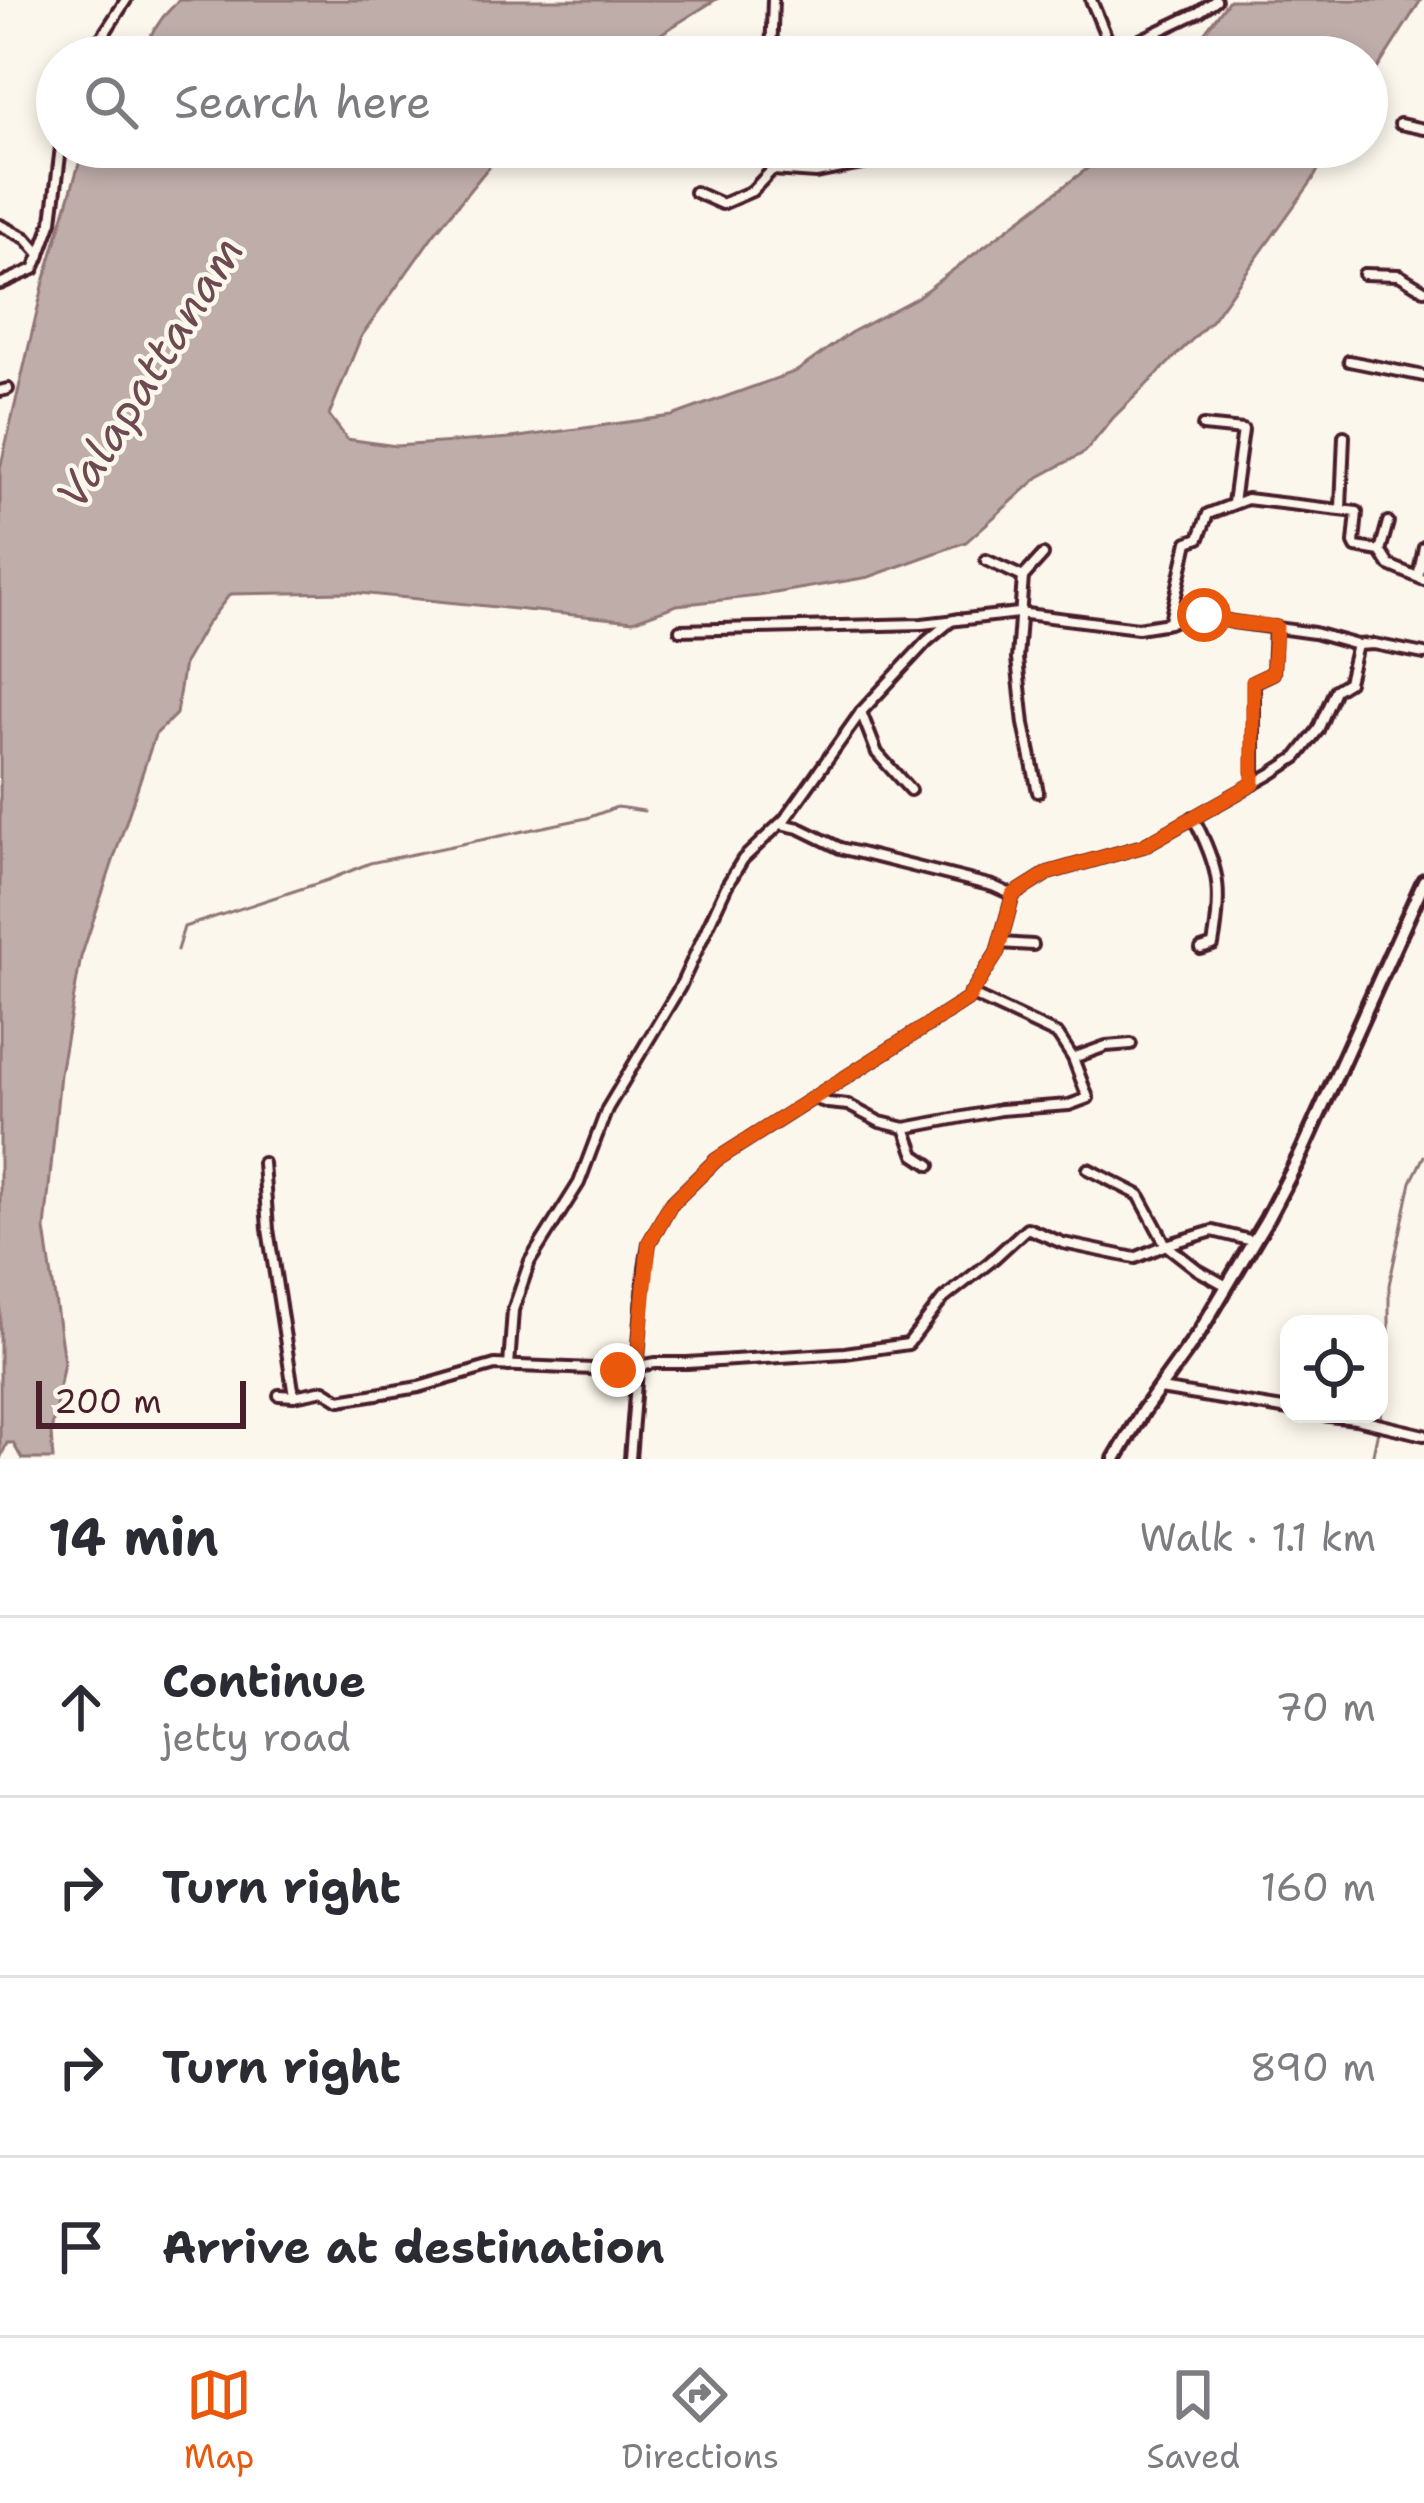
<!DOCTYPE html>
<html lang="en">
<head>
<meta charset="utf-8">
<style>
	:root { --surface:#fff; --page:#f7f7f7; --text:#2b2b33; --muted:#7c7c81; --line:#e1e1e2; --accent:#ea580c }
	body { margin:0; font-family:"Shantell Sans",sans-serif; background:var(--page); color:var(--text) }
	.controls { position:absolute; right:36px; bottom:36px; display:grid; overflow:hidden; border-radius:24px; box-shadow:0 6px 18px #0003 }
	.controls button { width:108px; height:108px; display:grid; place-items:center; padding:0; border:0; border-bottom:3px solid var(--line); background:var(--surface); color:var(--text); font:60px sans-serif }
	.scale { position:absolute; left:36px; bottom:30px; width:210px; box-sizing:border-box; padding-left:12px; border:6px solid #4a1f2b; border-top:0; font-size:33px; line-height:42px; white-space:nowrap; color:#4a1f2b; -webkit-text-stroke:9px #fbf7ec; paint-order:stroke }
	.stop { position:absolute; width:36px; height:36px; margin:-27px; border:9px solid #ea580c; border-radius:50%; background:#fff }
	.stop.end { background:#ea580c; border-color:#fff; box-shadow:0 3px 12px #0008 }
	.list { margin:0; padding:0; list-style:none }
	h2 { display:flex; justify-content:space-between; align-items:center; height:156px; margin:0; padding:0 48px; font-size:51px }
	h2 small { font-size:39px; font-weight:400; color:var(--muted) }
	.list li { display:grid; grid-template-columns:78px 1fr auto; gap:36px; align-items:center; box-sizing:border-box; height:180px; padding:0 48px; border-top:3px solid var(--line) }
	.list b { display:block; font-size:45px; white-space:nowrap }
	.list p { margin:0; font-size:39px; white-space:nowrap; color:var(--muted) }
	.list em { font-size:39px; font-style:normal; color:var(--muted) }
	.icon { flex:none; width:66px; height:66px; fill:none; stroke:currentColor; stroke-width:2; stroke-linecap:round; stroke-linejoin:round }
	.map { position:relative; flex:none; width:1424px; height:1459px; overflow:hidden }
	.search { position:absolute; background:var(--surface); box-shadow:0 6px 18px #0003; left:36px; right:36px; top:36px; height:132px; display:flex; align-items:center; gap:30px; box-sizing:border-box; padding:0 42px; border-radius:66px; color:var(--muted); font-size:45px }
	.sheet { height:876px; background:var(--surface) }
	nav { display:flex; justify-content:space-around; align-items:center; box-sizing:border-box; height:168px; border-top:3px solid var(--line); background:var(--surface); font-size:33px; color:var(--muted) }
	nav a { display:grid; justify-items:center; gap:6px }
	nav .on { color:var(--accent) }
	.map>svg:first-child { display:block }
	.water { fill:#bfadaa; stroke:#907477; stroke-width:3 }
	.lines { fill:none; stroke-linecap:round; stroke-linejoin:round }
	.stream { stroke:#907477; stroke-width:3 }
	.street-casing { stroke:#4a1f2b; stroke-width:16 }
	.secondary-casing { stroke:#4a1f2b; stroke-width:20 }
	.street { stroke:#fbf7ec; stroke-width:8 }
	.secondary { stroke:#fbf7ec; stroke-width:10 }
	.route { stroke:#ea580c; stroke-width:15 }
	.labels { text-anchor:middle; stroke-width:9; stroke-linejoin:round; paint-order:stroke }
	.water-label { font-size:45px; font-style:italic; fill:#6d4a51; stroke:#fbf7ec }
</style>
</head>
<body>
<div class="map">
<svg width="1424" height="1459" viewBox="0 0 1424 1459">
	<rect width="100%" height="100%" fill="#fbf7ec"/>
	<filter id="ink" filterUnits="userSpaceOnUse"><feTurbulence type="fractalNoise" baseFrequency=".00833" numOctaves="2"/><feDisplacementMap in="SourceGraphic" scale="24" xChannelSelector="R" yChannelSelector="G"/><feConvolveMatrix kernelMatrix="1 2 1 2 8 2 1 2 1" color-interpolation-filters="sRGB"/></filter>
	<g filter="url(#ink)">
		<!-- water -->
		<g class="water">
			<polygon points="179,0 715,0 624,57 136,57 163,17"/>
			<polygon points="1229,0 1421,0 1367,85 1367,57 1186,57"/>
			<polygon points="84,147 505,147 434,234 361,337 329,415 347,439 396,446 511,438 672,416 797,371 850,333 916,298 1100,159 1111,147 1331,147 1312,181 1212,320 1113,418 1085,452 1039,477 966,542 869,577 758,596 677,605 633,621 349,592 230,594 206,625 184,663 176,714 155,735 81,957 60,1074 45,1229 64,1362 51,1433 53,1459 22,1459 13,1443 7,1443 0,1459 0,469 44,282"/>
		</g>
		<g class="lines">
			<!-- stream -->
			<g class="stream">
				<polyline points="177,950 184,927 328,880 370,863 587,818 617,807 644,811"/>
				<polyline points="1381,1416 1389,1374 1389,1285 1411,1182 1424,1156"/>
				<polyline points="1372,1459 1378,1430"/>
			</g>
			<defs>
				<g id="street">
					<polyline points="1091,0 1113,53"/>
					<polyline points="89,57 126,0"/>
					<polyline points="771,57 773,0"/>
					<polyline points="1104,57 1199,12 1216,0"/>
					<polyline points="1400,124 1424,129"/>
					<polyline points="772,170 816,173 878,161 884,152 883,147"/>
					<polyline points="695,192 722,204 752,191 772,170 772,147"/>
					<polyline points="0,225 26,238 40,254 52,221 61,147"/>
					<polyline points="1364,274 1399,275 1424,290"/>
					<polyline points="0,284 34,269 40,255"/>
					<polyline points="1349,361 1424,376"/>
					<polyline points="0,391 8,389"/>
					<polyline points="1203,426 1243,430 1233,503"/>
					<polyline points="1341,508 1344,436"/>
					<polyline points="1380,551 1388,522"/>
					<polyline points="986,560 1023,577"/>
					<polyline points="1418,577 1424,547"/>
					<polyline points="1170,621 1188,542 1199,538 1208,514 1247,499 1357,512 1354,543 1356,547 1380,551 1389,565 1424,580"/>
					<polyline points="680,630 922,624 1018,613 1138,628 1169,623 1185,616 1203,615 1233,622 1314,633 1357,645 1374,644 1424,654"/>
					<polyline points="861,712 877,753 910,790"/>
					<polyline points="1254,784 1254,682 1273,673 1275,627"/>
					<polyline points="1038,792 1024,724 1017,659 1023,577 1043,555"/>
					<path d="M1193,817C1219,867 1223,889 1213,945L1201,949"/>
					<polyline points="781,824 799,828 840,848 993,886 1013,895"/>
					<polyline points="1000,943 1033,945"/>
					<polyline points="1073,1058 1106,1046 1131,1044"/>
					<polyline points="816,1099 828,1103 848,1105 880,1122 905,1128 1000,1110 1069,1105 1088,1098 1073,1058 1058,1035 970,994"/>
					<polyline points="905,1128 915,1155 930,1165"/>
					<polyline points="263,1163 268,1229 294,1396"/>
					<polyline points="1088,1169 1139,1195 1166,1245 1198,1270 1227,1286"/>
					<polyline points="509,1366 513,1310 530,1261 579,1183 607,1109 680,987 727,885 743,859 785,819 861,712 927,641 951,621 958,619"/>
					<polyline points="1160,1389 1289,1410"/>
					<polyline points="279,1395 294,1396 324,1390 340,1400 419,1387 495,1365 618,1370 655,1363 687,1363 845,1353 908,1344 943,1299 990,1262 1027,1228 1063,1243 1135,1258 1166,1245 1213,1231 1253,1241"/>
					<polyline points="1311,1414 1356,1419 1424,1435"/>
					<polyline points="630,1459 645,1268 649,1243 670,1205 716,1160 967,1000 997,953 1013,895 1048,873 1143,846 1271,774 1297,757 1318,730 1335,690 1348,682 1357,645"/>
				</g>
				<polyline id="secondary" points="1115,1459 1143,1411 1199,1333 1267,1219 1301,1154 1424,881"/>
			</defs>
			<!-- street casing -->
			<use href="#street" class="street-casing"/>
			<!-- secondary casing -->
			<use href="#secondary" class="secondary-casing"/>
			<!-- street -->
			<use href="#street" class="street"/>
			<!-- secondary -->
			<use href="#secondary" class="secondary"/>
		</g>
	</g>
	<g class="lines" filter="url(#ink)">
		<!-- route -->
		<polyline class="route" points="618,1370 637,1366 649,1243 670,1205 716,1160 967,1000 997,953 1013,895 1048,873 1143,846 1253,784 1253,682 1273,673 1276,627 1233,622 1204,615"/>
	</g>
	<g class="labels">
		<!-- water labels -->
		<g class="water-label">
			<text transform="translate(149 372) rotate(-58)" y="16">Valapattanam</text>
		</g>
	</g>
</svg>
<div class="controls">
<button><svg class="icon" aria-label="locate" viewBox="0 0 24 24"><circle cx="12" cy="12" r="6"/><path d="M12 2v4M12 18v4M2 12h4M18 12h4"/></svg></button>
</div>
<div class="scale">200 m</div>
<div class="stop" style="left:1204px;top:615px"></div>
<div class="stop end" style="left:618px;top:1370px"></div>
<div class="search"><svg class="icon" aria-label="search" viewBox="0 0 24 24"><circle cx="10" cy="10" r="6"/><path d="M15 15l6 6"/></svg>Search here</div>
</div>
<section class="sheet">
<h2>14 min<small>Walk · 1.1 km</small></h2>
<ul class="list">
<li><svg class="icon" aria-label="ahead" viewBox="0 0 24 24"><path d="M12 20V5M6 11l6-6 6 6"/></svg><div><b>Continue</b><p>jetty road</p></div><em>70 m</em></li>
<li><svg class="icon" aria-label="right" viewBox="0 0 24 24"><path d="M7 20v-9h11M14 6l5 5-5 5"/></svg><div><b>Turn right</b></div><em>160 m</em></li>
<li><svg class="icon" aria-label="right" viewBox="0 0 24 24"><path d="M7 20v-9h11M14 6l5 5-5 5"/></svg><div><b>Turn right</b></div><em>890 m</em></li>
<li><svg class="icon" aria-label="arrive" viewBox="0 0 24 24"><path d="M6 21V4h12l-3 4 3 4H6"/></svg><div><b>Arrive at destination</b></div></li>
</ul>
</section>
<nav>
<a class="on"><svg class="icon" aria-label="map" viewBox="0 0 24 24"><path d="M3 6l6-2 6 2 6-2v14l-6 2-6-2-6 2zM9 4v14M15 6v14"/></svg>Map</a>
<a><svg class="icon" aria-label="directions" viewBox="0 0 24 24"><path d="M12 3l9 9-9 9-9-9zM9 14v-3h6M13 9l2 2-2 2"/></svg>Directions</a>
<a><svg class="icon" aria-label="saved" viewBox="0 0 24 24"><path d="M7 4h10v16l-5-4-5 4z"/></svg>Saved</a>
</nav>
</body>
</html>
